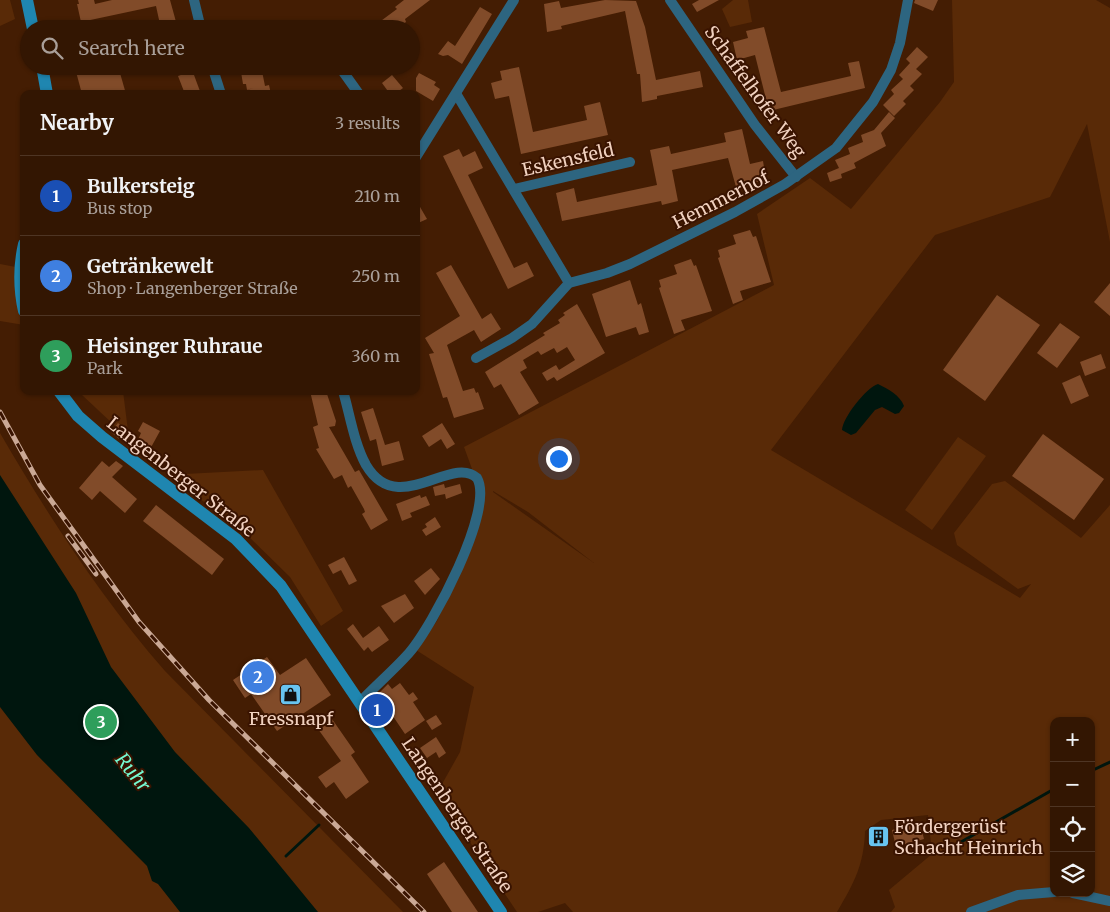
<!DOCTYPE html>
<html lang="en">
<head>
<meta charset="utf-8">
<style>
	:root { --surface:#331602; --page:#3e2311; --text:#f1f3f6; --muted:#a99f99; --line:#4e3524; --accent:#0f766e }
	body { margin:0; font-family:Merriweather,serif; background:var(--page); color:var(--text) }
	.controls { position:absolute; right:15px; bottom:15px; display:grid; overflow:hidden; border-radius:10px; box-shadow:0 1px 4px #0004 }
	.controls button { width:45px; height:45px; display:grid; place-items:center; padding:0; border:0; border-bottom:1px solid var(--line); background:var(--surface); color:var(--text); font:25px sans-serif }
	.you { position:absolute; left:558px; top:458px; width:18px; height:18px; margin:-12px; border:4px solid #fff; border-radius:50%; background:#1a73e8; box-shadow:0 0 0 8px #1a73e833 }
	.badge { display:grid; place-items:center; width:32px; height:32px; border-radius:50%; background:var(--accent); color:#fff; font-size:16px; font-weight:700 }
	.pin { position:absolute; translate:-50% -50%; border:2px solid #fff; box-shadow:0 1px 5px #0006 }
	.list { margin:0; padding:0; list-style:none }
	h2 { display:flex; justify-content:space-between; align-items:center; height:65px; margin:0; padding:0 20px; font-size:21px }
	h2 small { font-size:16px; font-weight:400; color:var(--muted) }
	.list li { display:grid; grid-template-columns:32px 1fr auto; gap:15px; align-items:center; box-sizing:border-box; height:80px; padding:0 20px; border-top:1px solid var(--line) }
	.list b { display:block; font-size:19px; white-space:nowrap }
	.list p { margin:0; font-size:16px; white-space:nowrap; color:var(--muted) }
	.list em { font-size:16px; font-style:normal; color:var(--muted) }
	.icon { flex:none; width:28px; height:28px; fill:none; stroke:currentColor; stroke-width:2; stroke-linecap:round; stroke-linejoin:round }
	.map { position:relative; flex:none; width:1110px; height:912px; overflow:hidden }
	.search { position:absolute; background:var(--surface); box-shadow:0 1px 4px #0004; left:20px; top:20px; width:400px; height:55px; display:flex; align-items:center; gap:12px; box-sizing:border-box; padding:0 18px; border-radius:28px; color:var(--muted); font-size:19px }
	.panel { position:absolute; background:var(--surface); box-shadow:0 1px 4px #0004; left:20px; top:90px; width:400px; height:305px; border-radius:10px }
	.map>svg:first-child { display:block }
	.green { fill:#592a07; fill-rule:evenodd }
	.water { fill:#00160e }
	.lines { fill:none; stroke-linecap:round; stroke-linejoin:round }
	.stream { stroke:#00160e; stroke-width:3 }
	.building { fill:#814b29 }
	.street { stroke:#2d6580; stroke-width:10 }
	.secondary { stroke:#1f86b0; stroke-width:12 }
	.rail-casing { stroke:#caa895; stroke-width:5 }
	.rail { stroke:#391300; stroke-width:3; stroke-dasharray:9; stroke-linecap:butt }
	.labels { text-anchor:middle; stroke-width:4; stroke-linejoin:round; paint-order:stroke }
	.street-label { font-size:18px; fill:#f1d1bf; stroke:#391300 }
	.poi-label { font-size:18px; fill:#f1d1bf; stroke:#391300 }
	.water-label { font-size:19px; font-style:italic; fill:#75f9d1; stroke:#391300 }
</style>
</head>
<body>
<div class="map">
<svg width="1110" height="912" viewBox="0 0 1110 912">
	<rect width="100%" height="100%" fill="#441d03"/>
	<!-- green -->
	<g class="green">
		<polygon points="0,0 10,0 15,19 0,26"/>
		<polygon points="733,0 748,0 752,22 730,27 722,9"/>
		<path d="M952,0H1096L1110,8V242L1087,124L1050,197L935,235L771,450L1020,598L1031,584L1018,589L957,545L954,533L992,484L1005,481L1081,538L1110,505V912H891L895,907L889,890L932,854L928,815L881,820L865,831C864,865 854,883 837,912H573L565,903L538,912H517L437,793L460,752L474,687L416,650L437,621L465,556L483,499L464,447L774,285L757,214L810,178L851,209L940,102L954,82ZM493,491L528,512L594,563L493,492ZM1054,721H1091V893H1054Z"/>
		<polygon points="0,264 16,267 24,325 0,321"/>
		<polygon points="80,391 123,391 129,439 81,394"/>
		<path d="M0,433C49,517 101,598 165,671L403,912H0Z"/>
		<polygon points="958,437 986,456 932,530 905,510"/>
		<polygon points="263,470 343,611 321,626 290,577 238,526 166,475"/>
	</g>
	<!-- water -->
	<g class="water">
		<path d="M878,384C888,389 900,395 904,406L899,413L895,414L882,407L875,410L856,433L851,435L842,430C843,417 866,388 878,384Z"/>
		<polygon points="0,475 76,593 111,667 175,752 249,828 318,912 180,912 158,884 152,881 147,866 37,755 0,707"/>
	</g>
	<g class="lines">
		<!-- stream -->
		<g class="stream">
			<polyline points="1091,771 1110,762"/>
			<polyline points="961,842 1054,789"/>
			<polyline points="286,856 319,825"/>
		</g>
	</g>
	<!-- building -->
	<g class="building">
		<polygon points="78,0 94,0 95,4 112,0 170,0 178,29 161,29 156,6 81,22 77,4 79,4"/>
		<polygon points="404,0 430,0 405,19 406,22 396,29 370,29 397,9 395,7"/>
		<polygon points="605,0 636,1 645,27 656,80 700,71 703,87 657,96 657,99 642,102 640,74 637,74 625,11 561,26 562,29 547,32 544,4 559,1 561,8"/>
		<polygon points="699,0 719,0 697,12 692,4"/>
		<polygon points="915,0 938,0 933,11 914,3"/>
		<polygon points="480,7 492,14 462,64 448,55 443,56 438,54 448,41 455,46"/>
		<polygon points="764,27 781,92 851,76 848,63 859,61 865,88 769,111 755,55 737,60 733,42 748,38 746,31"/>
		<polygon points="917,47 928,57 916,69 922,74 910,86 914,90 903,101 906,104 894,116 883,105 894,94 891,90 903,79 899,75 910,63 906,59"/>
		<polygon points="80,66 118,66 126,94 82,94 75,68"/>
		<polygon points="240,66 261,66 265,86 269,85 271,94 245,94 245,91 253,88 247,90 246,84 243,84"/>
		<polygon points="519,67 533,132 587,120 584,106 600,102 608,135 521,154 509,96 495,99 491,83 502,80 500,71"/>
		<polygon points="192,71 194,75 201,94 185,94 178,76"/>
		<polygon points="419,73 436,82 434,85 440,89 433,101 416,91 416,78"/>
		<polygon points="392,75 403,88 395,94 390,94 382,83"/>
		<polygon points="889,112 895,118 881,133 886,146 854,163 856,168 841,174 842,178 830,182 827,173 839,168 835,160 850,154 848,148 863,142 861,135 874,130"/>
		<polygon points="742,129 750,164 763,161 766,180 736,187 728,158 672,170 678,201 662,205 661,201 562,221 556,193 574,188 577,202 657,185 650,150 669,146 671,154 726,142 724,133"/>
		<polygon points="459,149 463,157 475,151 483,168 468,175 514,268 527,262 534,276 508,289 443,156"/>
		<polygon points="416,200 427,219 416,224"/>
		<polygon points="750,230 753,237 756,236 771,282 740,291 743,300 733,304 718,258 720,257 718,250 736,244 733,235"/>
		<polygon points="691,259 694,266 696,265 712,311 681,320 685,330 674,334 659,288 661,287 659,280 677,274 674,265"/>
		<polygon points="451,265 482,319 491,313 501,329 481,342 474,330 447,345 463,391 474,388 476,393 478,392 484,409 454,418 447,397 443,398 429,354 434,353 425,338 460,316 436,273"/>
		<polygon points="630,280 638,305 641,303 649,332 639,335 636,327 606,337 592,294"/>
		<polygon points="1110,283 1110,316 1094,302"/>
		<polygon points="997,295 1040,325 985,401 943,370"/>
		<polygon points="577,304 605,353 557,381 554,377 547,381 542,373 556,365 559,370 575,360 567,347 557,353 554,348 541,355 538,351 523,360 527,368 520,372 539,403 519,415 501,384 494,388 485,372 545,335 543,333 560,323 558,320 565,315 563,313"/>
		<polygon points="1060,323 1080,337 1057,368 1037,353"/>
		<polygon points="1101,354 1106,368 1085,376 1080,362"/>
		<polygon points="1080,375 1089,396 1071,404 1062,383"/>
		<polygon points="310,391 326,391 336,421 335,426 329,427 355,472 359,470 388,520 371,530 362,514 365,512 364,509 351,486 348,488 342,475 334,479 316,449 319,448 313,427 318,425"/>
		<polygon points="373,408 385,445 399,441 404,460 382,466 376,439 370,441 361,412"/>
		<polygon points="143,422 160,431 149,451 136,444 141,433 138,431"/>
		<polygon points="118,423 126,430 119,439 111,432"/>
		<polygon points="442,423 455,444 447,449 441,439 429,447 422,436"/>
		<polygon points="1043,434 1104,479 1074,520 1012,476"/>
		<polygon points="102,461 109,467 116,461 123,466 112,477 137,499 125,513 100,491 92,500 79,488"/>
		<polygon points="444,484 445,488 460,484 462,493 446,499 445,494 435,496 433,487"/>
		<polygon points="420,495 421,498 426,496 430,505 410,513 412,517 402,521 396,504"/>
		<polygon points="156,505 224,559 212,575 143,521"/>
		<polygon points="435,517 441,527 426,536 422,530 427,527 425,524"/>
		<polygon points="344,557 357,581 349,585 341,570 333,574 328,565"/>
		<polygon points="431,568 440,579 425,595 414,581"/>
		<polygon points="405,594 414,608 394,623 381,606"/>
		<polygon points="353,624 363,638 379,626 389,640 372,652 368,647 364,651 347,629"/>
		<polygon points="267,657 280,675 306,658 331,695 277,731 251,694 245,698 233,680"/>
		<polygon points="400,683 409,695 413,692 418,699 413,702 425,720 405,734 378,694 388,684 392,689"/>
		<polygon points="436,715 442,724 432,730 426,721"/>
		<polygon points="332,719 355,752 351,755 369,782 346,799 334,782 326,788 318,777 341,761 318,729"/>
		<polygon points="436,737 446,753 439,758 436,752 427,758 420,748"/>
		<polygon points="920,823 924,839 896,847 892,830"/>
		<polygon points="444,862 478,912 452,912 427,874"/>
	</g>
	<g class="lines">
		<!-- street -->
		<g class="street">
			<polyline points="194,0 201,29"/>
			<polyline points="670,0 755,125 796,177"/>
			<polyline points="212,66 221,94"/>
			<polyline points="339,66 359,94"/>
			<polyline points="457,95 569,283"/>
			<polyline points="416,157 514,0"/>
			<polyline points="514,189 630,162"/>
			<polyline points="476,358 512,338 532,324 569,283 607,273 630,264 735,212 785,184 836,148 873,102 891,70 900,43 908,0"/>
			<path d="M343,391C350,415 354,443 366,465C398,519 451,454 477,478C495,509 432,627 409,653C394,670 376,685 360,702"/>
			<polyline points="1073,893 1110,901"/>
			<polyline points="971,912 1018,895 1054,892"/>
		</g>
		<!-- secondary -->
		<g class="secondary">
			<polyline points="27,0 33,29"/>
			<polyline points="42,66 47,94"/>
			<path d="M24,244C19,266 19,288 24,311"/>
			<polyline points="59,391 78,416 102,437 236,539 281,586 501,912"/>
		</g>
		<defs>
			<g id="rail">
				<polyline points="0,412 40,485 139,622 209,700 424,912"/>
				<polyline points="68,536 96,574"/>
			</g>
		</defs>
		<!-- rail casing -->
		<use href="#rail" class="rail-casing"/>
		<!-- rail -->
		<use href="#rail" class="rail"/>
	</g>
	<!-- icons -->
	<defs>
		<symbol id="shop-square" viewBox="-11 -11 22 22"><rect x="-9" y="-9" width="18" height="18" rx="4" fill="#68c4f0" stroke="#391300"/><path d="M-5-2.5h2.3a2.7 3.5 0 0 1 5.4 0H5L5.5 6h-11ZM-1.5-2.5h3a1.5 2.3 0 0 0-3 0Z" fill="#111"/></symbol>
		<symbol id="building-square" viewBox="-11 -11 22 22"><rect x="-9" y="-9" width="18" height="18" rx="4" fill="#68c4f0" stroke="#391300"/><path d="M-4-6H4V6H1V3H-1V6H-4ZM-2.5-4.3h1.7v1.8h-1.7ZM.8-4.3h1.7v1.8H.8ZM-2.5-1h1.7V.8h-1.7ZM.8-1h1.7V.8H.8Z" fill="#111"/></symbol>
	</defs>
	<g fill-rule="evenodd">
		<use href="#shop-square" x="278" y="682" width="25" height="25"/>
		<use href="#building-square" x="866" y="824" width="25" height="25"/>
	</g>
	<g class="labels">
		<!-- street labels -->
		<g class="street-label">
			<text transform="translate(755 92) rotate(54)" y="6">Schaffelhofer Weg</text>
			<text transform="translate(568 160) rotate(-13)" y="6">Eskensfeld</text>
			<text transform="translate(721 200) rotate(-27)" y="6">Hemmerhof</text>
			<text transform="translate(181 477) rotate(38)" y="6">Langenberger Straße</text>
			<text transform="translate(457 815) rotate(56)" y="6">Langenberger Straße</text>
		</g>
		<!-- poi labels -->
		<g class="poi-label">
			<text x="291" y="725">Fressnapf</text>
			<text x="894" y="833" text-anchor="start">Fördergerüst<tspan x="894" dy="21">Schacht Heinrich</tspan></text>
		</g>
		<!-- water labels -->
		<g class="water-label">
			<text transform="translate(133 772) rotate(51)" y="7">Ruhr</text>
		</g>
	</g>
</svg>
<div class="controls">
<button>+</button>
<button>−</button>
<button><svg class="icon" aria-label="locate" viewBox="0 0 24 24"><circle cx="12" cy="12" r="6"/><path d="M12 2v4M12 18v4M2 12h4M18 12h4"/></svg></button>
<button><svg class="icon" aria-label="layers" viewBox="0 0 24 24"><path d="M12 4l9 5-9 5-9-5zM3 14l9 5 9-5"/></svg></button>
</div>
<div class="you"></div>
<div class="pin badge" style="left:377px;top:710px;background:#1a4fb4">1</div>
<div class="pin badge" style="left:258px;top:677px;background:#3f7fe0">2</div>
<div class="pin badge" style="left:101px;top:722px;background:#2e9e5b">3</div>
<div class="search"><svg class="icon" aria-label="search" viewBox="0 0 24 24"><circle cx="10" cy="10" r="6"/><path d="M15 15l6 6"/></svg>Search here</div>
<section class="panel">
<h2>Nearby<small>3 results</small></h2>
<ul class="list">
<li><span class="badge" style="background:#1a4fb4">1</span><div><b>Bulkersteig</b><p>Bus stop</p></div><em>210 m</em></li>
<li><span class="badge" style="background:#3f7fe0">2</span><div><b>Getränkewelt</b><p>Shop · Langenberger Straße</p></div><em>250 m</em></li>
<li><span class="badge" style="background:#2e9e5b">3</span><div><b>Heisinger Ruhraue</b><p>Park</p></div><em>360 m</em></li>
</ul>
</section>
</div>
</body>
</html>
